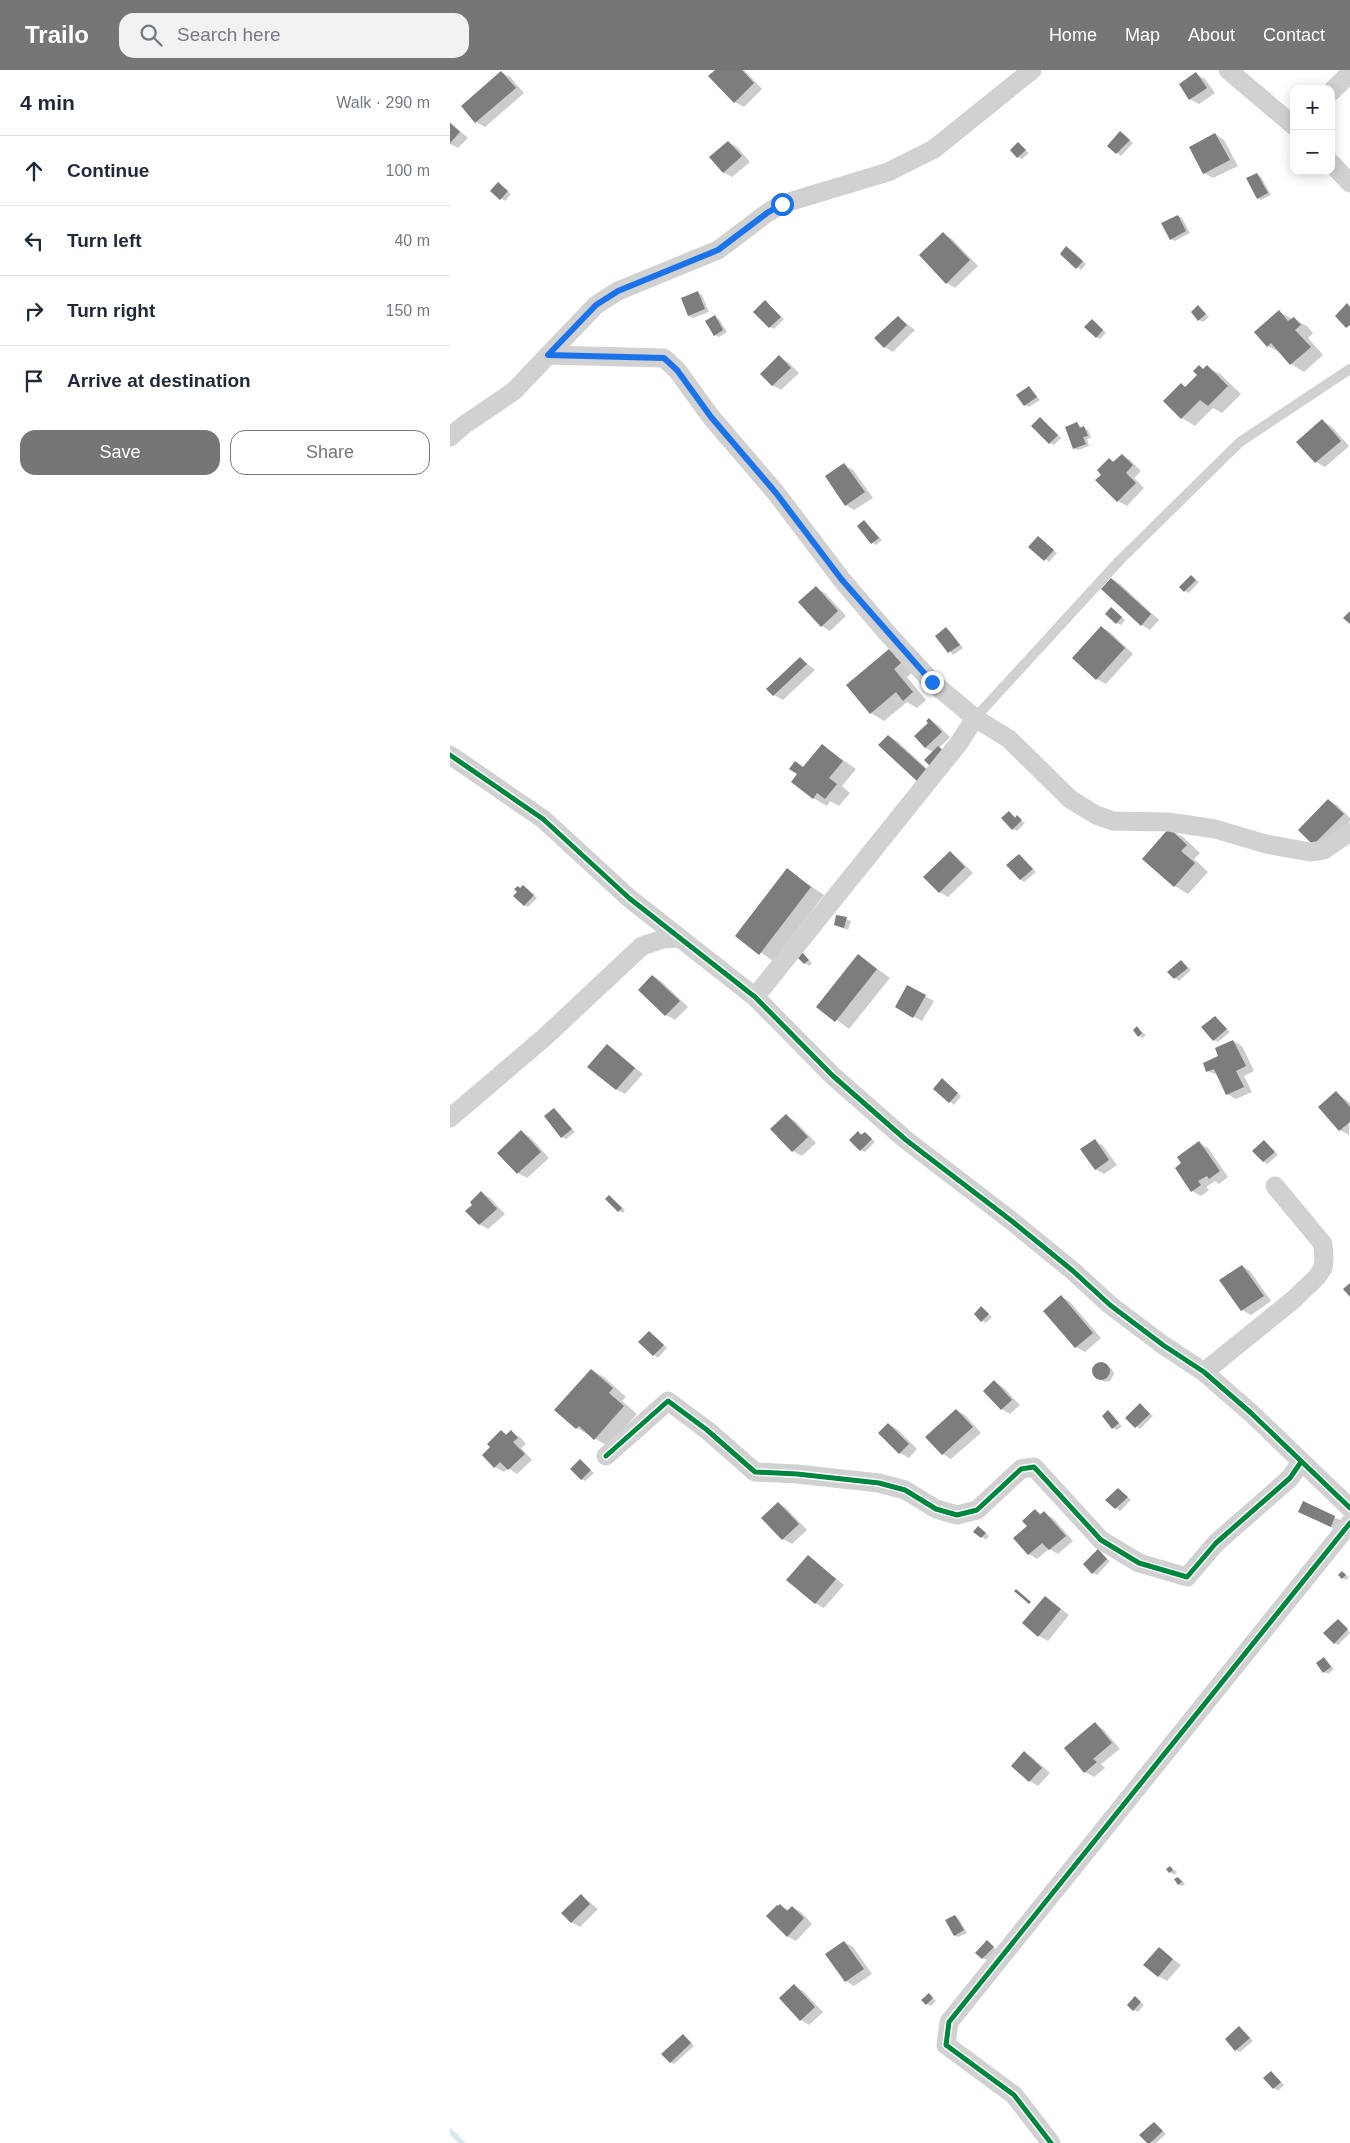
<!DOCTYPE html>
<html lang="en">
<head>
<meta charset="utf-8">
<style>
	:root { --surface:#fff; --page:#f2f2f3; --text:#1f2937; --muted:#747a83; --line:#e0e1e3; --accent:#767676 }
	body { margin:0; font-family:Arial,sans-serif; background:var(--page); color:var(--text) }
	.controls { position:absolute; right:15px; top:15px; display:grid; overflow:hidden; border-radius:10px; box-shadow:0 2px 12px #0003 }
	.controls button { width:45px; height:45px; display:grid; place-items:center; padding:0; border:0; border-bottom:1px solid var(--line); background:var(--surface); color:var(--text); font:25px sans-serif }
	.stop { position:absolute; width:15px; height:15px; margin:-11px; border:4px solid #1a73e8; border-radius:50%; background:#fff }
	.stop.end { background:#1a73e8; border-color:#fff; box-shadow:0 1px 5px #0008 }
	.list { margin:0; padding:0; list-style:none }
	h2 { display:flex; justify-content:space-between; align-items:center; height:65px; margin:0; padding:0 20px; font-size:21px }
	h2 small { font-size:16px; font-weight:400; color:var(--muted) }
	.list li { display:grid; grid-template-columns:32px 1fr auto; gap:15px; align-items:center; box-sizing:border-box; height:70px; padding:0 20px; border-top:1px solid var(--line) }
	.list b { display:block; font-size:19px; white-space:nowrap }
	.list em { font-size:16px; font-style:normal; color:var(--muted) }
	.actions { display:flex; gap:10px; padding:15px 20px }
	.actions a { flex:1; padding:11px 0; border:1px solid var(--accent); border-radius:15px; text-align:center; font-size:18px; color:var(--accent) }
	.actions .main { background:var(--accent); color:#fff }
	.icon { flex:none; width:28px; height:28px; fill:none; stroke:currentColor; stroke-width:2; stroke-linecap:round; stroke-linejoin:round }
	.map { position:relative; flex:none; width:900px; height:2073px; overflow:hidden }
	header { display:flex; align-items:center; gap:30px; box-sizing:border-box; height:70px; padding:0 25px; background:var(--accent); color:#fff }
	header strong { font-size:24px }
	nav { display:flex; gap:28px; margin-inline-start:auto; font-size:18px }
	.search { width:350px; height:45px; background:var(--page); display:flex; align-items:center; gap:12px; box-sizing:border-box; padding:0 18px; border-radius:15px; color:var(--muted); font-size:19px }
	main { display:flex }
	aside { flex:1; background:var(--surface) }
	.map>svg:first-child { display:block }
	.shadow { fill:#0003 }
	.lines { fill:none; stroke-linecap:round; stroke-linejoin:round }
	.stream { stroke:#d7e9f0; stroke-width:5.5 }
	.building { fill:#7d7d7d }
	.service { stroke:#d1d1d1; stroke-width:10 }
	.minor { stroke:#d1d1d1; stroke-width:19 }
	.cycleway-casing { stroke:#fff; stroke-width:8 }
	.cycleway { stroke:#00873e; stroke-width:5 }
	.route { stroke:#1a73e8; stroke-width:6 }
</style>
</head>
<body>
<header>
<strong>Trailo</strong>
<div class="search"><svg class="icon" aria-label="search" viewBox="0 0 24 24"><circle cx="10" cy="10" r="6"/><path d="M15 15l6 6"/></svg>Search here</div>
<nav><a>Home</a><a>Map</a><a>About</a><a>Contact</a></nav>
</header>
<main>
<aside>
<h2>4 min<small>Walk · 290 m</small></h2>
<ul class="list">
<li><svg class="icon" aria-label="ahead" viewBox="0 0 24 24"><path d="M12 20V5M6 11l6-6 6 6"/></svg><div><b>Continue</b></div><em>100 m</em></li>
<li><svg class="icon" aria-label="left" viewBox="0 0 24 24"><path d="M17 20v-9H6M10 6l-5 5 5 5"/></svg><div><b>Turn left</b></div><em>40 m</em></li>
<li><svg class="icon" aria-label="right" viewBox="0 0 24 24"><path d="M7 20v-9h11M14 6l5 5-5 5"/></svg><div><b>Turn right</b></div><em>150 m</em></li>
<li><svg class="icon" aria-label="arrive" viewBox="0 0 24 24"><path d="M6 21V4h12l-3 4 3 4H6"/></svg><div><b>Arrive at destination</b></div></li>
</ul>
<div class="actions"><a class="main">Save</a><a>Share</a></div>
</aside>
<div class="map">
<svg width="900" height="2073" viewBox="0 0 900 2073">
	<rect width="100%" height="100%" fill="#fff"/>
	<!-- shadow -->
	<g class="shadow">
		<polygon points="267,0 294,0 312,19 294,37 285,32 260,6"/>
		<polygon points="51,2 60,7 74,23 35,57 26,52 12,36"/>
		<polygon points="746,4 755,9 765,23 749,34 740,29"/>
		<polygon points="0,52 18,68 8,78 0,74"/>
		<polygon points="765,64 774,70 788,96 763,108 754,103"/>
		<polygon points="674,65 683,73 671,86 659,76"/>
		<polygon points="278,72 287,77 300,92 282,107 273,102"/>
		<polygon points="568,74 579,83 572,89 568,87"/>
		<polygon points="807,104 811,107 821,125 811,130 808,128"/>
		<polygon points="48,114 61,124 55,131 42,121"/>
		<polygon points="728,146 732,148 740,163 725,171 721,169"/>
		<polygon points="493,164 502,169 528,196 505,218 497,213"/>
		<polygon points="620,180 636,194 631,200 611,184"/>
		<polygon points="248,223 252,225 259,242 243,248 239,246 232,229"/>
		<polygon points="315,232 334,249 324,259 320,257"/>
		<polygon points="748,237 759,247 753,252 749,250"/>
		<polygon points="829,242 857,256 863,263 858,268 873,285 854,302 841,294 831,283 818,276"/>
		<polygon points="265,247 269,249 277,262 269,267 265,265"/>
		<polygon points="448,247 465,260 443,282 435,277"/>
		<polygon points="646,253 656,263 650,269 646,267"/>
		<polygon points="329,287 338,292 349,303 331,320 322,315"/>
		<polygon points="749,297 754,300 757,297 770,304 791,324 772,343 763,338 745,356 732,348 715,331 731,315 737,318 749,305"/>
		<polygon points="579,317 590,330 579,337 575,335"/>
		<polygon points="591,349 611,368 604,375 600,373"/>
		<polygon points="872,351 881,356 899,376 875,397 866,392"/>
		<polygon points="627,353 632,358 638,360 641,368 637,369 639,376 628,380 624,378"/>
		<polygon points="672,385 680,390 691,401 684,408 694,418 677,436 668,431 652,405 659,389 664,392"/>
		<polygon points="395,395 403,400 423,428 404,440 396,435"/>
		<polygon points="414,451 432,470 426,475 422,473"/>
		<polygon points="589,467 607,483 599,492 580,476"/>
		<polygon points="741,506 749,512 739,523 735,521"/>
		<polygon points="662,509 670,514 709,550 700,560 692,555"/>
		<polygon points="366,518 375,523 396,546 380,561 372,556"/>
		<polygon points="662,539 675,550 671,555 667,553"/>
		<polygon points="651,557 660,562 683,584 656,614 647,609 623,587"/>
		<polygon points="497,559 500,561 513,578 503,585 487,566"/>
		<polygon points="439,580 452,588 464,601 457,607 476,630 467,638 457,632 434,651 421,643"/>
		<polygon points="350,588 365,600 333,630 324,625"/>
		<polygon points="480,650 488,655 500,667 489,678 493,680 484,682 475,678"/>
		<polygon points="438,666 447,671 486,707 430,675"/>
		<polygon points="373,676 406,699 392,716 400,723 389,736 380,731 377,736 363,728 348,704 346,693 355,698"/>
		<polygon points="878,730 887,735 900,748 900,751 872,779 864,774"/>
		<polygon points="559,743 575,753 567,761 563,759"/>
		<polygon points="719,760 733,767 750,783 744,789 758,802 738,824 725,816"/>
		<polygon points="500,783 508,788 523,803 498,827 489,822"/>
		<polygon points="569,785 586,802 574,812 570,809"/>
		<polygon points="337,800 374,825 323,891 287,866"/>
		<polygon points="73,816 87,828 78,837 74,835 71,819"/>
		<polygon points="387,846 401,851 398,860 385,855"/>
		<polygon points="352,884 362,893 359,896 355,893"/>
		<polygon points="408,885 440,908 399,959 368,936"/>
		<polygon points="731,891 741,900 729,911 719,902"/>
		<polygon points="203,906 211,911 238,937 225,950 216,945 190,920"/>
		<polygon points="458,917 484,931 472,951 446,937"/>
		<polygon points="765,947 780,962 768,972 764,970"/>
		<polygon points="687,958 696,965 693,968 689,966"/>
		<polygon points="783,971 792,976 804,1001 794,1006 802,1022 786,1029 777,1024 768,1005 757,1001"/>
		<polygon points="157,975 193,1004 175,1024 166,1019"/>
		<polygon points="493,1010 511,1026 504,1035 485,1019"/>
		<polygon points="886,1022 900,1033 899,1065 890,1060"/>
		<polygon points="104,1039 125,1062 116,1069 112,1067"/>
		<polygon points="336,1046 345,1051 366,1073 352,1086 343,1081"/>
		<polygon points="71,1062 80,1067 99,1088 77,1108 68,1103 49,1083"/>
		<polygon points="408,1063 419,1066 425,1072 415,1082 411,1080"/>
		<polygon points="645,1071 653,1076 667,1095 654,1104 645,1099"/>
		<polygon points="815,1072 828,1085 817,1094 813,1091"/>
		<polygon points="749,1073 758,1078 778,1107 769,1114 765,1111 756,1117 759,1120 751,1126 742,1121 733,1093"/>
		<polygon points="31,1123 40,1128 55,1144 38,1159 29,1154"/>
		<polygon points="159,1126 175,1140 173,1143 169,1141"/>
		<polygon points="792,1196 800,1201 821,1231 801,1245 792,1240 771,1210"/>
		<polygon points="612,1227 620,1232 651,1268 635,1282 626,1277"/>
		<polygon points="531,1237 542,1247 536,1253 532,1251"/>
		<polygon points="203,1265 217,1278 208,1288 190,1272"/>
		<polygon points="648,1294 653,1294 662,1299 664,1304 660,1311 655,1312 646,1307 643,1300"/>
		<polygon points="142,1300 155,1308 176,1327 172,1331 187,1344 158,1376 127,1358 106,1340"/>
		<polygon points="544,1312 553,1317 570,1335 560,1344 552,1339"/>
		<polygon points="690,1335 703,1346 690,1359 677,1348"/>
		<polygon points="506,1340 515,1345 531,1363 501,1389 493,1384"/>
		<polygon points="658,1342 672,1356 667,1360 663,1358"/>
		<polygon points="438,1354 447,1359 467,1379 459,1388 450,1383"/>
		<polygon points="52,1362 58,1365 61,1362 70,1367 76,1374 71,1378 82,1390 67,1404 58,1398 54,1402 45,1397 42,1377"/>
		<polygon points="130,1391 144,1403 135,1411 131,1409"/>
		<polygon points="668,1419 681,1430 670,1441 657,1430"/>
		<polygon points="328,1433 336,1438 357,1460 342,1474 333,1469 313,1448"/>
		<polygon points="854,1433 894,1452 890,1461 850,1442"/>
		<polygon points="586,1441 603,1448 623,1471 608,1484 599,1479 587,1489 579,1484 578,1456"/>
		<polygon points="532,1460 539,1466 536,1470 525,1462"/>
		<polygon points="648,1481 660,1491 647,1505 643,1503"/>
		<polygon points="358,1486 394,1515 374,1538 365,1533"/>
		<polygon points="892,1502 899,1507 896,1510 893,1508"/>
		<polygon points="595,1527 619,1545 598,1571 589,1566"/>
		<polygon points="892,1553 900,1563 888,1575 884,1573"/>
		<polygon points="874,1588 884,1599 878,1604 874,1602"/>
		<polygon points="645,1654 653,1659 670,1679 651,1694 655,1698 644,1707 635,1702"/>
		<polygon points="574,1683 583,1688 600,1703 588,1716 580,1711"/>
		<polygon points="720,1797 727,1802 724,1805 718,1800"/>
		<polygon points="728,1808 732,1810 735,1815 732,1816 728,1814"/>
		<polygon points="131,1825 148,1839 130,1857 121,1852"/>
		<polygon points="331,1836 339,1840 342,1837 351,1842 362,1854 346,1871 337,1866"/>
		<polygon points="505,1846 509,1849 517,1863 508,1867 504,1865"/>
		<polygon points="394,1872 403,1877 422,1904 404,1916 396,1911"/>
		<polygon points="537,1872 547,1880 537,1890 533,1888"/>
		<polygon points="709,1879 731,1895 717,1911 708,1906"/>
		<polygon points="344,1916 353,1921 373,1942 359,1955 351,1950"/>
		<polygon points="479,1925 486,1931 481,1936 477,1934"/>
		<polygon points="685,1927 694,1935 688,1942 684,1940"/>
		<polygon points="790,1958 803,1971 790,1982 786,1980"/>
		<polygon points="237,1968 244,1976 224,1994 220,1992"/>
		<polygon points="821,2002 834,2015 828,2021 824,2018"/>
		<polygon points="704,2053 716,2064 706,2073 698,2073"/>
	</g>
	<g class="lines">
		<!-- stream -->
		<polyline class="stream" points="0,2061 12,2073"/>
	</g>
	<!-- building -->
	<g class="building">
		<polygon points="265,0 292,0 304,13 284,33 258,6"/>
		<polygon points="51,1 66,18 25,53 11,36"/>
		<polygon points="746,2 757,18 739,30 729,14"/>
		<polygon points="0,53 10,62 0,73"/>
		<polygon points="670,61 680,70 666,84 657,76"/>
		<polygon points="765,63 780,90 753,104 739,77"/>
		<polygon points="278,71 292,86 273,103 259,87"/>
		<polygon points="568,72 576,80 567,88 560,80"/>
		<polygon points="807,103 818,123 807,129 796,108"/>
		<polygon points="48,112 58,121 50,130 40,121"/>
		<polygon points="728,145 736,161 720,170 711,153"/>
		<polygon points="493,162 520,190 496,214 469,185"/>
		<polygon points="616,176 633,191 626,199 610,184"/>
		<polygon points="248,221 255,239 238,246 231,228"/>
		<polygon points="315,230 331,247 319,258 303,242"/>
		<polygon points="897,233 900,237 900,255 896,258 885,246"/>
		<polygon points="748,235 756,244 748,251 741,242"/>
		<polygon points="829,240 838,251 844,247 851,255 845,260 861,277 840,295 821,273 817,277 804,262"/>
		<polygon points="265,245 273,260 264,266 255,251"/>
		<polygon points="448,246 457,255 434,278 424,268"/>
		<polygon points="642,249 653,260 646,268 634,257"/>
		<polygon points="329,285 341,298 322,316 310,304"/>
		<polygon points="749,295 753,299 757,295 778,316 758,336 750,330 731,349 713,331 731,313 735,317 747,305 743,301"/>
		<polygon points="579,316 587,327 574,336 566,325"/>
		<polygon points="590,347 608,365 599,374 581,356"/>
		<polygon points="872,349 891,371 865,393 846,372"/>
		<polygon points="627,352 630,358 634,356 638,366 633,367 636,374 623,379 615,357"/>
		<polygon points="672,384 683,395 676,403 686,413 667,432 645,410 651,405 647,400 659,388 663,392"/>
		<polygon points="394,393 415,422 395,436 375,406"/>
		<polygon points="414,450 429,468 421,474 407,456"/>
		<polygon points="588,466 604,480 594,491 578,477"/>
		<polygon points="741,505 746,510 734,522 729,517"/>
		<polygon points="661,508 701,544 691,556 651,519"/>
		<polygon points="366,516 388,541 371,557 348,532"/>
		<polygon points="661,537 672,547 666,554 655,544"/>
		<polygon points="900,541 900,554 893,548"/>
		<polygon points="651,556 675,578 646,610 622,588"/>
		<polygon points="496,557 510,575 498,583 485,566"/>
		<polygon points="439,579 451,593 444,599 463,622 453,631 446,622 420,644 396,615"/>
		<polygon points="350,587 357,594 323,626 316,619"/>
		<polygon points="479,648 492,662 475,678 464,666 478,653 476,651"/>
		<polygon points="438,665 478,701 468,712 428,675"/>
		<polygon points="372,674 393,691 379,708 387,714 375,729 367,723 363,729 341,712 347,704 339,699 345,691 353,697"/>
		<polygon points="488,676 498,685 483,699 474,690"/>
		<polygon points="878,729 894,744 863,775 848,760"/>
		<polygon points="559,741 565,748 567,745 572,750 562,760 551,748"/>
		<polygon points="719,758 737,775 731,781 745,793 724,817 692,789"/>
		<polygon points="500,781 515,797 489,823 473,807"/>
		<polygon points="569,784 583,799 570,810 556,795"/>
		<polygon points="337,798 361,817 309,885 285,866"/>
		<polygon points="73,815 84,825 74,836 63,826 67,822 64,819 68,816 70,818"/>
		<polygon points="386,845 397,847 394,858 384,855"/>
		<polygon points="352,882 359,890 354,894 347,887"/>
		<polygon points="408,884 427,899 385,952 366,937"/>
		<polygon points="731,890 738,898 724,909 717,902"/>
		<polygon points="202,905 230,931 215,946 188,920"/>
		<polygon points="457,915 476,925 463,948 445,937"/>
		<polygon points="765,946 777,959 763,971 751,957"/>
		<polygon points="687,956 692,963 688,967 683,960"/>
		<polygon points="783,970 796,996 786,1001 794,1017 776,1025 764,999 756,1002 753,993 768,986 765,978"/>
		<polygon points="157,974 185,998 166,1020 137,997"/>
		<polygon points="492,1008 508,1023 499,1033 483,1019"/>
		<polygon points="886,1021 900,1037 900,1052 889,1061 868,1037"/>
		<polygon points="104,1038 122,1059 111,1068 94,1046"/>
		<polygon points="336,1044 358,1067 342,1082 320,1059"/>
		<polygon points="71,1060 91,1082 67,1104 47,1083"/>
		<polygon points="408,1061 411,1065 415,1062 422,1069 410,1081 399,1070"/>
		<polygon points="645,1069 659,1090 645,1100 630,1079"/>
		<polygon points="814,1070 825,1082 813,1092 802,1081"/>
		<polygon points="749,1071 770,1101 759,1109 757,1106 748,1111 751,1115 741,1122 725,1098 731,1093 727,1087"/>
		<polygon points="31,1121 47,1139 29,1155 15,1141 22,1135 20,1132"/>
		<polygon points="159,1125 172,1138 168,1142 155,1129"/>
		<polygon points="792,1195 814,1226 791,1241 769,1210"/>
		<polygon points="900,1213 900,1227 893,1219"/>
		<polygon points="611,1225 643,1263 625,1278 593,1241"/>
		<polygon points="531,1236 539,1244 531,1252 524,1244"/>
		<polygon points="199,1261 214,1275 203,1286 188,1272"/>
		<circle cx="651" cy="1301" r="9"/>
		<polygon points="141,1299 163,1318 159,1323 174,1336 144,1370 129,1356 126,1359 104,1340"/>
		<polygon points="544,1310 562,1330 551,1340 533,1321"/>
		<polygon points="690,1333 700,1344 685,1358 675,1348"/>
		<polygon points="506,1339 523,1357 492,1385 475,1367"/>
		<polygon points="658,1340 669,1353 662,1359 652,1346"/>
		<polygon points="438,1353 459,1374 449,1384 428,1363"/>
		<polygon points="51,1360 56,1365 61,1360 68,1368 63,1372 75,1384 58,1400 50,1392 44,1398 32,1385 40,1377 37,1374"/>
		<polygon points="130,1389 141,1400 131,1410 120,1399"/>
		<polygon points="668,1418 678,1427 665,1439 655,1430"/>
		<polygon points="853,1431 885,1446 881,1457 848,1442"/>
		<polygon points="328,1432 349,1454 332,1470 311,1448"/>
		<polygon points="585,1439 590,1445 594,1441 616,1466 599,1480 592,1473 578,1485 563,1468 577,1456 572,1451"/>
		<polygon points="528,1456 536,1463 531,1468 523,1462"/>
		<polygon points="648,1479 657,1489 642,1504 633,1494"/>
		<polygon points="358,1485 386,1509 365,1534 336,1510"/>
		<polygon points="892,1501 896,1505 892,1509 888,1505"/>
		<polygon points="566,1519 581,1532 579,1534 564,1521"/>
		<polygon points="595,1526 611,1539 588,1567 572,1553"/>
		<polygon points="888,1549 898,1559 884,1574 873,1563"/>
		<polygon points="874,1587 881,1597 873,1603 866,1593"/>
		<polygon points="645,1652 662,1673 643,1689 647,1692 634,1703 614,1678"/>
		<polygon points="574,1681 592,1698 579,1712 561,1696"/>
		<polygon points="720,1796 723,1800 719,1803 716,1799"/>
		<polygon points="728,1807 732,1812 728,1815 724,1809"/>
		<polygon points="131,1824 140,1834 121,1853 111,1843"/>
		<polygon points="330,1834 337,1841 342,1836 354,1848 337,1867 316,1846 327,1835 328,1836"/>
		<polygon points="505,1845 514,1860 504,1866 495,1850"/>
		<polygon points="537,1870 544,1877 532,1889 525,1883"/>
		<polygon points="394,1871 414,1899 395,1912 375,1884"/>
		<polygon points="709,1877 723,1889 708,1907 693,1895"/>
		<polygon points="344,1914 365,1937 350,1951 329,1928"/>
		<polygon points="479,1923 483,1928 476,1935 471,1930"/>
		<polygon points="685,1926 691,1932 683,1941 677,1935"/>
		<polygon points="789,1956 800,1968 785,1981 775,1969"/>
		<polygon points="233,1964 241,1973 220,1993 211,1984"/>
		<polygon points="821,2001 831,2012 823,2019 813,2008"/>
		<polygon points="704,2052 713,2061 700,2073 697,2073 689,2065"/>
	</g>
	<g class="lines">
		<!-- service -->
		<polyline class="service" points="525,648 669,491 790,372 900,299"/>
		<!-- minor -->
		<g class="minor">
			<polyline points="778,0 844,56"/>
			<polyline points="881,22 900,3"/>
			<polyline points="881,93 900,113"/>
			<polyline points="98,285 214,288 227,300 261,347 326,423 392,510 438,564 482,612 525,648"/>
			<polyline points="0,367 14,355 64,321 146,235 168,221 268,180 317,143 332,134 438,102 484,79 582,0"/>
			<polyline points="0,685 93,749 179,828 305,927 383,1006 456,1070 563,1152 623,1201 660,1235 713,1275 754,1302 801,1343 900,1438"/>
			<polyline points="305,927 509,673 525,648 559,669 620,729 646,745 663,751 718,752 765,759 816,774 860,782 874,780 900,762"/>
			<polyline points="0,1048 96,966 192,876 213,869 230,868"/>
			<polyline points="754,1302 843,1230 867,1207 873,1198 874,1189 873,1174 825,1116"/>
			<polyline points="156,1386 218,1331 257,1360 305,1402 347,1404 429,1413 455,1420 486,1439 507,1445 527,1440 571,1399 584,1397 651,1470 689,1493 737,1507 766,1473 840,1408 851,1392"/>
			<polyline points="601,2073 564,2025 496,1975 499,1952 900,1453"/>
		</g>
		<defs>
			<g id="cycleway">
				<polyline points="0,685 93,749 179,828 305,927 383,1006 456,1070 563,1152 623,1201 660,1235 713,1275 754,1302 801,1343 900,1438"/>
				<polyline points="156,1386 218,1331 257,1360 305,1402 347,1404 429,1413 455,1420 486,1439 507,1445 527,1440 571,1399 584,1397 651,1470 689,1493 737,1507 766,1473 840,1408 851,1392"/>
				<polyline points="601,2073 564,2025 496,1975 499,1952 900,1453"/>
			</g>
		</defs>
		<!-- cycleway casing -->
		<use href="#cycleway" class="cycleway-casing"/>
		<!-- cycleway -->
		<use href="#cycleway" class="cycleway"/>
	</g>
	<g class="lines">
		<!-- route -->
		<polyline class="route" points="332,134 317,143 268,180 168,221 146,235 98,285 214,288 227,300 261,347 326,423 392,510 482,612"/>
	</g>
</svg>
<div class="controls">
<button>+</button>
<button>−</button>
</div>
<div class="stop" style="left:332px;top:134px"></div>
<div class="stop end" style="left:482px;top:612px"></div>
</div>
</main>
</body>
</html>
